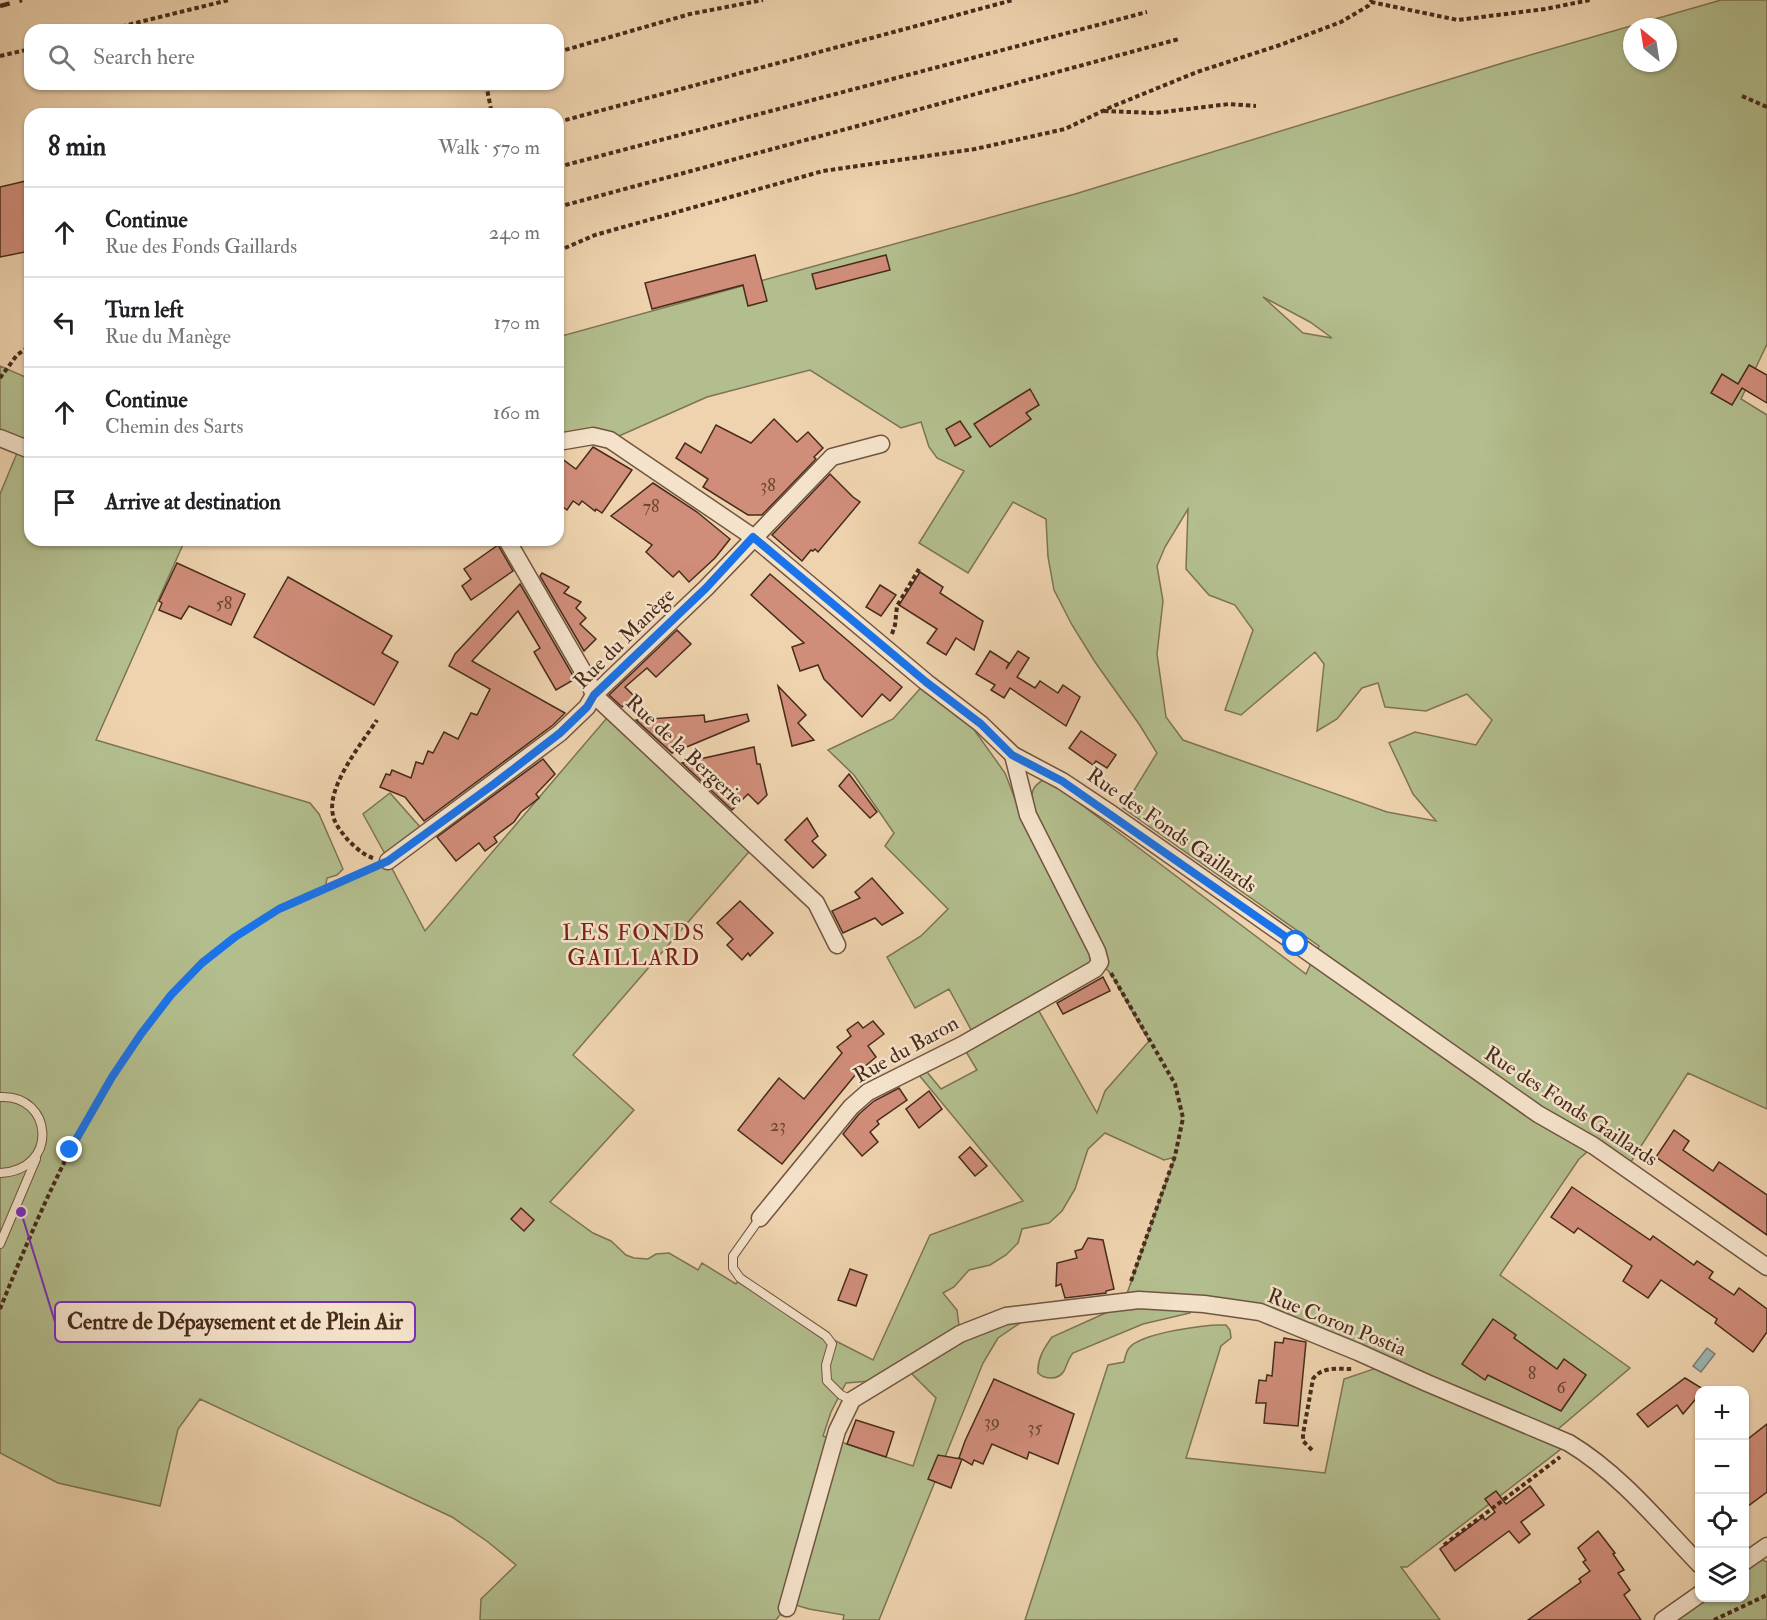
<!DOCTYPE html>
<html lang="en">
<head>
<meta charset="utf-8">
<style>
	:root { --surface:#fff; --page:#f2f2f2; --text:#202124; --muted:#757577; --line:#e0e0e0 }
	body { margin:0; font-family:"IM FELL Double Pica",serif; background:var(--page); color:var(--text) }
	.controls { position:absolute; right:18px; bottom:18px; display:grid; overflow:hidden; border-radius:12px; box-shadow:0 2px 4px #0004 }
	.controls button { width:54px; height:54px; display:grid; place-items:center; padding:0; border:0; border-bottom:2px solid var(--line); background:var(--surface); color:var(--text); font:30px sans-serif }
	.compass { position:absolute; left:1623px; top:18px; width:54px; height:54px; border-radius:50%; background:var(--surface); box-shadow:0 2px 4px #0004; rotate:330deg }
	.stop { position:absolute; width:18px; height:18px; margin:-14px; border:4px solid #1a73e8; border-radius:50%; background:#fff }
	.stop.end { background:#1a73e8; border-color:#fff; box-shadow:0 2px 6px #0008 }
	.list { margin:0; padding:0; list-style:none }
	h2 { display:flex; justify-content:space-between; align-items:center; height:78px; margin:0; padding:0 24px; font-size:26px }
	h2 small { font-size:20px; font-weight:400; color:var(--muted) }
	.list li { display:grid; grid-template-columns:39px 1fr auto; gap:18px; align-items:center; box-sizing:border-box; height:90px; padding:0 24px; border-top:2px solid var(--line) }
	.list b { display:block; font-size:22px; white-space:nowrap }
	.list p { margin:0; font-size:20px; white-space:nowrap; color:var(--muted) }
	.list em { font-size:20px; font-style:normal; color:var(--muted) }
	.icon { flex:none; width:33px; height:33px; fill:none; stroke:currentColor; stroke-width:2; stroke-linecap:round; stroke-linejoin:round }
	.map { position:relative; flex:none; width:1767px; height:1620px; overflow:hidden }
	.search { position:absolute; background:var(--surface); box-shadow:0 2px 4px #0004; left:24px; top:24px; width:540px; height:66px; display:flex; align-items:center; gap:15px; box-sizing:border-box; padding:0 21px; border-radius:18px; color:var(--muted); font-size:22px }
	.panel { position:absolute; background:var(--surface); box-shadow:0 2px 4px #0004; left:24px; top:108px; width:540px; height:438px; border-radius:18px }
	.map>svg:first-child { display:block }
	.green { fill:#b3be8e; stroke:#7d7454; stroke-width:1.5; fill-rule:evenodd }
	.water { fill:#9bb7b2; stroke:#797f76; stroke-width:1.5 }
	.building { fill:#d08d7a; stroke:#472b1b; stroke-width:1.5 }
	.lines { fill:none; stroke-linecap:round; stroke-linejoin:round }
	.lane-casing { stroke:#715540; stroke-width:10 }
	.street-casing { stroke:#715540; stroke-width:19 }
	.path { stroke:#472b1b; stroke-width:4; stroke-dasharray:4.5 3; stroke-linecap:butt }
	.lane { stroke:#f4e2ca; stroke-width:8 }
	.street { stroke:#f4e2ca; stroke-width:16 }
	.rail { stroke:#472b1b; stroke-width:4.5; stroke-dasharray:10 10; stroke-linecap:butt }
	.route { stroke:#1a73e8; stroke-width:8 }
	.labels { text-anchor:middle; stroke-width:5; stroke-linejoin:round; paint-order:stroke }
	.number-label { font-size:18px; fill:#694433 }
	.street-label { font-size:21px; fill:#472b1b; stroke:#f4e2ca }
	.neighbourhood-label { font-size:22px; letter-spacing:1.5px; fill:#7a1f14; stroke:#f4e2ca }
	.leader { fill:none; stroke:#7b2cbf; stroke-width:2 }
	.callout-dot { fill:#7b2cbf; stroke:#f4e2ca; stroke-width:2 }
	.callout { fill:#f4e2ca; stroke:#7b2cbf; stroke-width:2 }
	.callout-label { font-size:22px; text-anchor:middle; font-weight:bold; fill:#472b1b }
</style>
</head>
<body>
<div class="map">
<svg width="1767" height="1620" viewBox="0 0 1767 1620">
	<rect width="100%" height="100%" fill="#eed3ae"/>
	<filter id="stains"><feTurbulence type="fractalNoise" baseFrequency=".00333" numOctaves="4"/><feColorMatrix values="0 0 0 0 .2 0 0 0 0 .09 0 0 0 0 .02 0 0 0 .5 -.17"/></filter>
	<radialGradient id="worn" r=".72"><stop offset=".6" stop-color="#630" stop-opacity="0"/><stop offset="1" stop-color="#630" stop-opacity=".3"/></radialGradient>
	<!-- green -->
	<g class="green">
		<path d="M1721,0H1767V344L1741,399L1767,415V1109L1688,1073L1627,1168L1594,1146L1579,1159L1500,1275L1630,1368L1551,1435L1569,1443L1407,1567H1401L1440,1620H1025L1108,1365L1124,1362C1125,1358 1126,1352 1129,1348C1141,1333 1206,1324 1226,1325L1230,1330L1231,1338L1221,1346L1186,1458L1325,1473L1344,1379L1374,1369L1378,1362L1260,1312L1188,1306L1190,1313L1143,1324L1073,1353C1068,1359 1067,1365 1064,1371C1058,1381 1044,1379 1038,1373C1037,1359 1044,1348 1052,1337L1130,1302H1124L1175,1157L1164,1160L1105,1133L1088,1149L1075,1189L1062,1211L1049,1223L1022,1229L1018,1243L1006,1255L990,1265L969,1270L954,1287L943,1293L957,1310L960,1333L1006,1316L1023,1321L998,1338L983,1363L879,1620H843L844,1615L809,1609L789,1603L776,1620H480L481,1599L516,1565L488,1542L452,1517L200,1399L178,1429L160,1506L58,1483L0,1453V494L20,446L0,438V366L30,379V540H185L96,740L310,803L319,814L343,869L337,875L327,878L325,889L388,861L425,931L612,712L754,846L573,1055L634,1110L550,1202L593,1233L611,1241L626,1255L634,1258L648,1259L656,1254L669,1253L698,1270L702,1263L736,1284L740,1278L826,1336L873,1360L930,1235L1023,1201L914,1069L922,1066L941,1089L977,1070L962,1045L975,1037L949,989L915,1008L887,957L921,936L948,909L885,846L894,833L854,775L828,750L893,719L926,682L981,724L975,731L1005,773L1022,817L1035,811C1032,796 1028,789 1043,780L1050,781L1306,974L1319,946L1123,808L1157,753L1139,724L1095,662L1072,625L1054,590L1048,557L1046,519L1013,502L968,573L919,543L964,471L937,458L929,447L921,422L901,428L810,370L707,397L610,440L558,442V337L1075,194L1506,62ZM1632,27H1668V63H1632ZM1263,297L1310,322L1332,338L1303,333ZM1188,509L1186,569L1209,595L1235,605L1253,630L1225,710L1241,715L1315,652L1324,664L1317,731L1337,719L1362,688L1378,683L1385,707L1426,711L1467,694L1492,720L1476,745L1415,732L1389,743L1413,794L1436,821L1387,812L1183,740L1166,717L1157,654L1163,601L1157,566L1165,547ZM1100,962L1111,974L1149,1041L1105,1091L1097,1113L1035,1004ZM908,1367L913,1375L936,1398L913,1466L823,1436L831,1412L846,1383L871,1381Z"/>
		<polygon points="390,793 421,828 385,854 363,814"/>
		<polygon points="1753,1556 1767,1562 1767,1620 1663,1620 1700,1598 1744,1598 1745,1562"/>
	</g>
	<!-- water -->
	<polygon class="water" points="1707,1348 1715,1354 1701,1372 1693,1366"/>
	<!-- building -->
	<g class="building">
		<polygon points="30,180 30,251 0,257 0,187"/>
		<polygon points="755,255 767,301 748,306 743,285 652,309 645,283"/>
		<polygon points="886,255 890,270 816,289 812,274"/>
		<polygon points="1749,365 1767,375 1767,403 1742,388 1732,405 1711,393 1722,374 1738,384"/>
		<polygon points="1030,389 1039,405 1026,413 1031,419 990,447 974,424"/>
		<polygon points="774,419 797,442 808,432 823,448 814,457 816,459 762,515 748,515 703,487 708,479 676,458 685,443 701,453 716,425 751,443"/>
		<polygon points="960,421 971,437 955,446 946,429"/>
		<polygon points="593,447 632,470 602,513 596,509 595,511 582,501 579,505 573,501 567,510 558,503 558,456 576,469"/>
		<polygon points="830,474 853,497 860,502 818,552 815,549 813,551 811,550 802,561 772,535"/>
		<polygon points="653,483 697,512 730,539 715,558 689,582 679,571 673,577 646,552 652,545 611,516"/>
		<polygon points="498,545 513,571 471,600 462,586 471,579 464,569"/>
		<polygon points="177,563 245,594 231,625 189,606 181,619 159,610 162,603 159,601"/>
		<polygon points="920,572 943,587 940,593 983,621 974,650 956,638 946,655 927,643 937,629 899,605"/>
		<polygon points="542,573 569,587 564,593 581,602 576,608 586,618 580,624 596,639 584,651 540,576"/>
		<polygon points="770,574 902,687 890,701 882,694 862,717 824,679 818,665 800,671 792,647 804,643 751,595"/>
		<polygon points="288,577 392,636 382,653 398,662 374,705 254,637"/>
		<polygon points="520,584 575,679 556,690 534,652 540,648 518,611 472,661 565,713 553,725 424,821 405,797 380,787 386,774 390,775 392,770 411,778 416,762 423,764 428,751 433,753 444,732 458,739 471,713 477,715 490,689 449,666 455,654"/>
		<polygon points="880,585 896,595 881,616 866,607"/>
		<polygon points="677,630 691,644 656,677 647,668 625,687 634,696 622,707 609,695"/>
		<polygon points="990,651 1009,663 1006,669 1018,651 1029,658 1017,677 1035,688 1040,681 1058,693 1063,685 1080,697 1066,726 1010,688 1004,698 991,690 995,685 976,674"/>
		<polygon points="778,686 806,715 798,723 814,740 792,746"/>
		<polygon points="747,714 749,721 672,753 636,720 704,715 705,722"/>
		<polygon points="1081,731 1116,755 1107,768 1096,761 1093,765 1069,748"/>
		<polygon points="754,747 757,764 760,764 767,795 758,804 748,794 732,810 682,763"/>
		<polygon points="543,759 555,774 536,794 539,798 521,812 514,822 494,837 497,842 485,851 479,843 456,861 437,837"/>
		<polygon points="849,774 877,812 870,818 839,786"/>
		<polygon points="807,818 818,836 812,841 826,855 813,868 785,840"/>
		<polygon points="872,878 903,913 882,925 875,918 843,933 832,911 860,898 855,892"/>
		<polygon points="740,901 773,933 750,956 748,953 742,960 727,945 733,939 717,923"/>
		<polygon points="1103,977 1110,991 1063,1014 1057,1003"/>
		<polygon points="873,1021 884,1034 868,1046 876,1057 856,1074 782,1164 738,1130 779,1078 804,1099 842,1053 837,1047 851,1036 847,1030 858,1022 863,1028"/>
		<polygon points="899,1088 907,1100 877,1121 879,1124 870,1132 878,1142 862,1156 843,1134 859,1114 874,1101"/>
		<polygon points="929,1091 942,1109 919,1128 906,1109"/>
		<polygon points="1674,1130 1689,1141 1683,1150 1713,1171 1719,1162 1767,1195 1767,1235 1656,1157"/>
		<polygon points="970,1147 987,1166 975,1176 959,1157"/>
		<polygon points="1572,1187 1650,1240 1653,1236 1694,1265 1697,1261 1713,1272 1709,1278 1734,1295 1739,1288 1767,1309 1767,1332 1753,1352 1715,1323 1717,1319 1661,1280 1648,1298 1623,1281 1632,1266 1578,1228 1574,1233 1551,1217"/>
		<polygon points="521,1208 534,1220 524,1231 511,1219"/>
		<polygon points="1088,1238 1103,1240 1114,1289 1106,1291 1106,1293 1065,1298 1061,1284 1056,1286 1057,1263 1077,1258 1075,1251 1082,1249"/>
		<polygon points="850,1269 867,1275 856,1306 838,1300"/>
		<polygon points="1493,1319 1516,1335 1514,1338 1557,1369 1564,1359 1586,1375 1561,1411 1488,1375 1485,1380 1462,1364"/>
		<polygon points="1284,1338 1306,1342 1298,1426 1264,1423 1266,1403 1256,1403 1259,1380 1266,1381 1267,1375 1272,1376 1275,1342 1283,1343"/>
		<polygon points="1685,1378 1703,1389 1700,1390 1700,1394 1683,1414 1677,1405 1648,1427 1637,1414"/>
		<polygon points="994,1379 1074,1414 1058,1464 1029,1452 1027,1459 992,1444 983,1464 974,1460 972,1465 962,1459 951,1488 928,1479 938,1455 961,1459 959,1458 965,1441"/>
		<polygon points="856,1420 894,1432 886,1457 847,1444"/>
		<polygon points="1767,1424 1767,1492 1744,1509 1744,1442"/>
		<polygon points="1530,1486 1544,1505 1521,1522 1530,1534 1519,1543 1509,1531 1455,1571 1440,1549 1483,1517 1485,1520 1495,1512 1485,1499 1496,1491 1506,1504"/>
		<polygon points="1598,1531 1615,1553 1613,1554 1624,1570 1618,1573 1630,1590 1624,1595 1641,1620 1528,1620 1581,1582 1579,1579 1590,1571 1583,1562 1586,1560 1578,1548"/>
	</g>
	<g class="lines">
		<defs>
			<g id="lane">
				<path d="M0,1097C53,1094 60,1170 0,1173"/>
				<polyline points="760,1218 733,1256 733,1268 740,1278 826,1336 832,1344 826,1365 827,1381 841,1395 852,1400"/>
				<polyline points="0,1244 36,1159"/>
			</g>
			<g id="street">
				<polyline points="0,438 30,450"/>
				<polyline points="558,442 593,436 610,440 753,537 926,682 981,724 1013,755 1062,781 1113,815 1538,1114 1594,1146 1767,1267"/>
				<polyline points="507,540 588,680 594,695 816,903 837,945"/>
				<polyline points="388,861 560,733 587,707 594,695 706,588 832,457 881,444"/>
				<polyline points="760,1218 851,1107 868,1092 962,1045 1095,969 1100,962 1097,951 1028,815 1013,755"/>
				<polyline points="1744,1562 1767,1546"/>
				<path d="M787,1608L837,1431L852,1400L960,1334L1006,1316L1139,1300L1204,1304L1260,1312L1358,1352L1427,1383L1569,1443C1619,1473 1659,1522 1700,1565"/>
				<polyline points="1663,1620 1700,1594"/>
			</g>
		</defs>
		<!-- lane casing -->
		<use href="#lane" class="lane-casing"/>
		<!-- street casing -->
		<use href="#street" class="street-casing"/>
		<!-- path -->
		<g class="path">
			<polyline points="1371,2 1458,20 1545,9 1590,0"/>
			<polyline points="107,30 229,0"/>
			<polyline points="558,52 690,14 763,0"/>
			<polyline points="0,56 30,49"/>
			<polyline points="486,84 492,114"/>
			<polyline points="1742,96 1767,107"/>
			<polyline points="1104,111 1155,113 1229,104 1256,106"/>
			<polyline points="558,122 1013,0"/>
			<polyline points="558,167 1147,12"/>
			<polyline points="558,207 1179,39"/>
			<polyline points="558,251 595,235 823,171 975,149 1065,129 1111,107 1197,72 1280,45 1341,22 1368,6 1372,0"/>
			<polyline points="0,378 17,355 30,346"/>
			<polyline points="892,634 895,625 897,606 919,569"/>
			<path d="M373,858C363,855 354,846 347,839C341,831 335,825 333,815C326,787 362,743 377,720"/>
			<polyline points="1111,973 1175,1084 1183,1118 1175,1156 1130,1284"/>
			<path d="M0,1309C50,1185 123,1014 236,936C278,906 327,888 374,867"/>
			<path d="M1312,1450L1303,1441V1434L1313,1379C1322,1366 1338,1369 1352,1369"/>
			<polyline points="1444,1545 1560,1457"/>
			<polyline points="1714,1620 1767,1595"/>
		</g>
		<!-- lane -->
		<use href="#lane" class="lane"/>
		<!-- street -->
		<use href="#street" class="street"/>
		<!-- rail -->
		<polyline class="rail" points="0,6 22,0"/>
	</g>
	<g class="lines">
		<!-- route -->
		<polyline class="route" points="70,1150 112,1077 141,1034 171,995 202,963 235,937 279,909 388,861 494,784 560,733 587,707 594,695 706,588 753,537 926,682 981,724 1012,755 1062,781 1296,944"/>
	</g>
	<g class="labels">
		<!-- number labels -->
		<g class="number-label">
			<text x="768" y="491">38</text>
			<text x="651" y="512">78</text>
			<text x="224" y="609">58</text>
			<text x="778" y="1131">23</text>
			<text x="1532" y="1379">8</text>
			<text x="1561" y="1393">6</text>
			<text x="992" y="1427">39</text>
			<text x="1035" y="1433">35</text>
		</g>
		<!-- street labels -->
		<g class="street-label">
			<text transform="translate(624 638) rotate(-45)" y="7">Rue du Manège</text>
			<text transform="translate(685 750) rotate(43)" y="7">Rue de la Bergerie</text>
			<text transform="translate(1172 830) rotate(35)" y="7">Rue des Fonds Gaillards</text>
			<text transform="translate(906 1049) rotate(-29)" y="7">Rue du Baron</text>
			<text transform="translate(1571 1106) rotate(33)" y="7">Rue des Fonds Gaillards</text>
			<text transform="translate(1337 1322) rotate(22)" y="7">Rue Coron Postia</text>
		</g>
		<!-- neighbourhood labels -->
		<g class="neighbourhood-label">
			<text x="634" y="940">LES FONDS<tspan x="634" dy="25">GAILLARD</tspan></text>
		</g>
	</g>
	<!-- callouts -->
	<path class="leader" d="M21 1212L55 1322"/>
	<circle class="callout-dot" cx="21" cy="1212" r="6"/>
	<rect class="callout" x="55" y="1302" width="360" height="40" rx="6"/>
	<g class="callout-label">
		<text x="235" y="1329">Centre de Dépaysement et de Plein Air</text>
	</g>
	<rect width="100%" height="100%" filter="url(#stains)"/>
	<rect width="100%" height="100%" fill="url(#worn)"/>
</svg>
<div class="controls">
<button>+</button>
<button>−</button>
<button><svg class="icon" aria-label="locate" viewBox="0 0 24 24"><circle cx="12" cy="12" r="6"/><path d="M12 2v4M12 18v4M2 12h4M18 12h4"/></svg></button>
<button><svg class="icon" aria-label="layers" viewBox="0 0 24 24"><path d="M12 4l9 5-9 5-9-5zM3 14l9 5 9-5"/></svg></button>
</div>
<svg class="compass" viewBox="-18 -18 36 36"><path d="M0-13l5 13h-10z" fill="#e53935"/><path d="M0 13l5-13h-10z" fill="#757577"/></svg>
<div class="stop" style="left:1296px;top:944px"></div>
<div class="stop end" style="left:70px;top:1150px"></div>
<div class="search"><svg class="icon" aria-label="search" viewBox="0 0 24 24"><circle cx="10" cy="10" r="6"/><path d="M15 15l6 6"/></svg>Search here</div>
<section class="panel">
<h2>8 min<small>Walk · 570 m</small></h2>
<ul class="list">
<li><svg class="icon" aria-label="ahead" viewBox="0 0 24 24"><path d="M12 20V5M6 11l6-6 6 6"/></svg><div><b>Continue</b><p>Rue des Fonds Gaillards</p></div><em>240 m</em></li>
<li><svg class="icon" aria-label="left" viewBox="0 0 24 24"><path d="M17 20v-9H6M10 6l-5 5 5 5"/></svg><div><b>Turn left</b><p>Rue du Manège</p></div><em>170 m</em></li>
<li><svg class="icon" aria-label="ahead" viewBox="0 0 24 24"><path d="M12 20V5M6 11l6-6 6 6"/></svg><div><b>Continue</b><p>Chemin des Sarts</p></div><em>160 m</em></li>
<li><svg class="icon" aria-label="arrive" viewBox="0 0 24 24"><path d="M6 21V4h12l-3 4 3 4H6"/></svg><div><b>Arrive at destination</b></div></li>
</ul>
</section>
</div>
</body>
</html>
